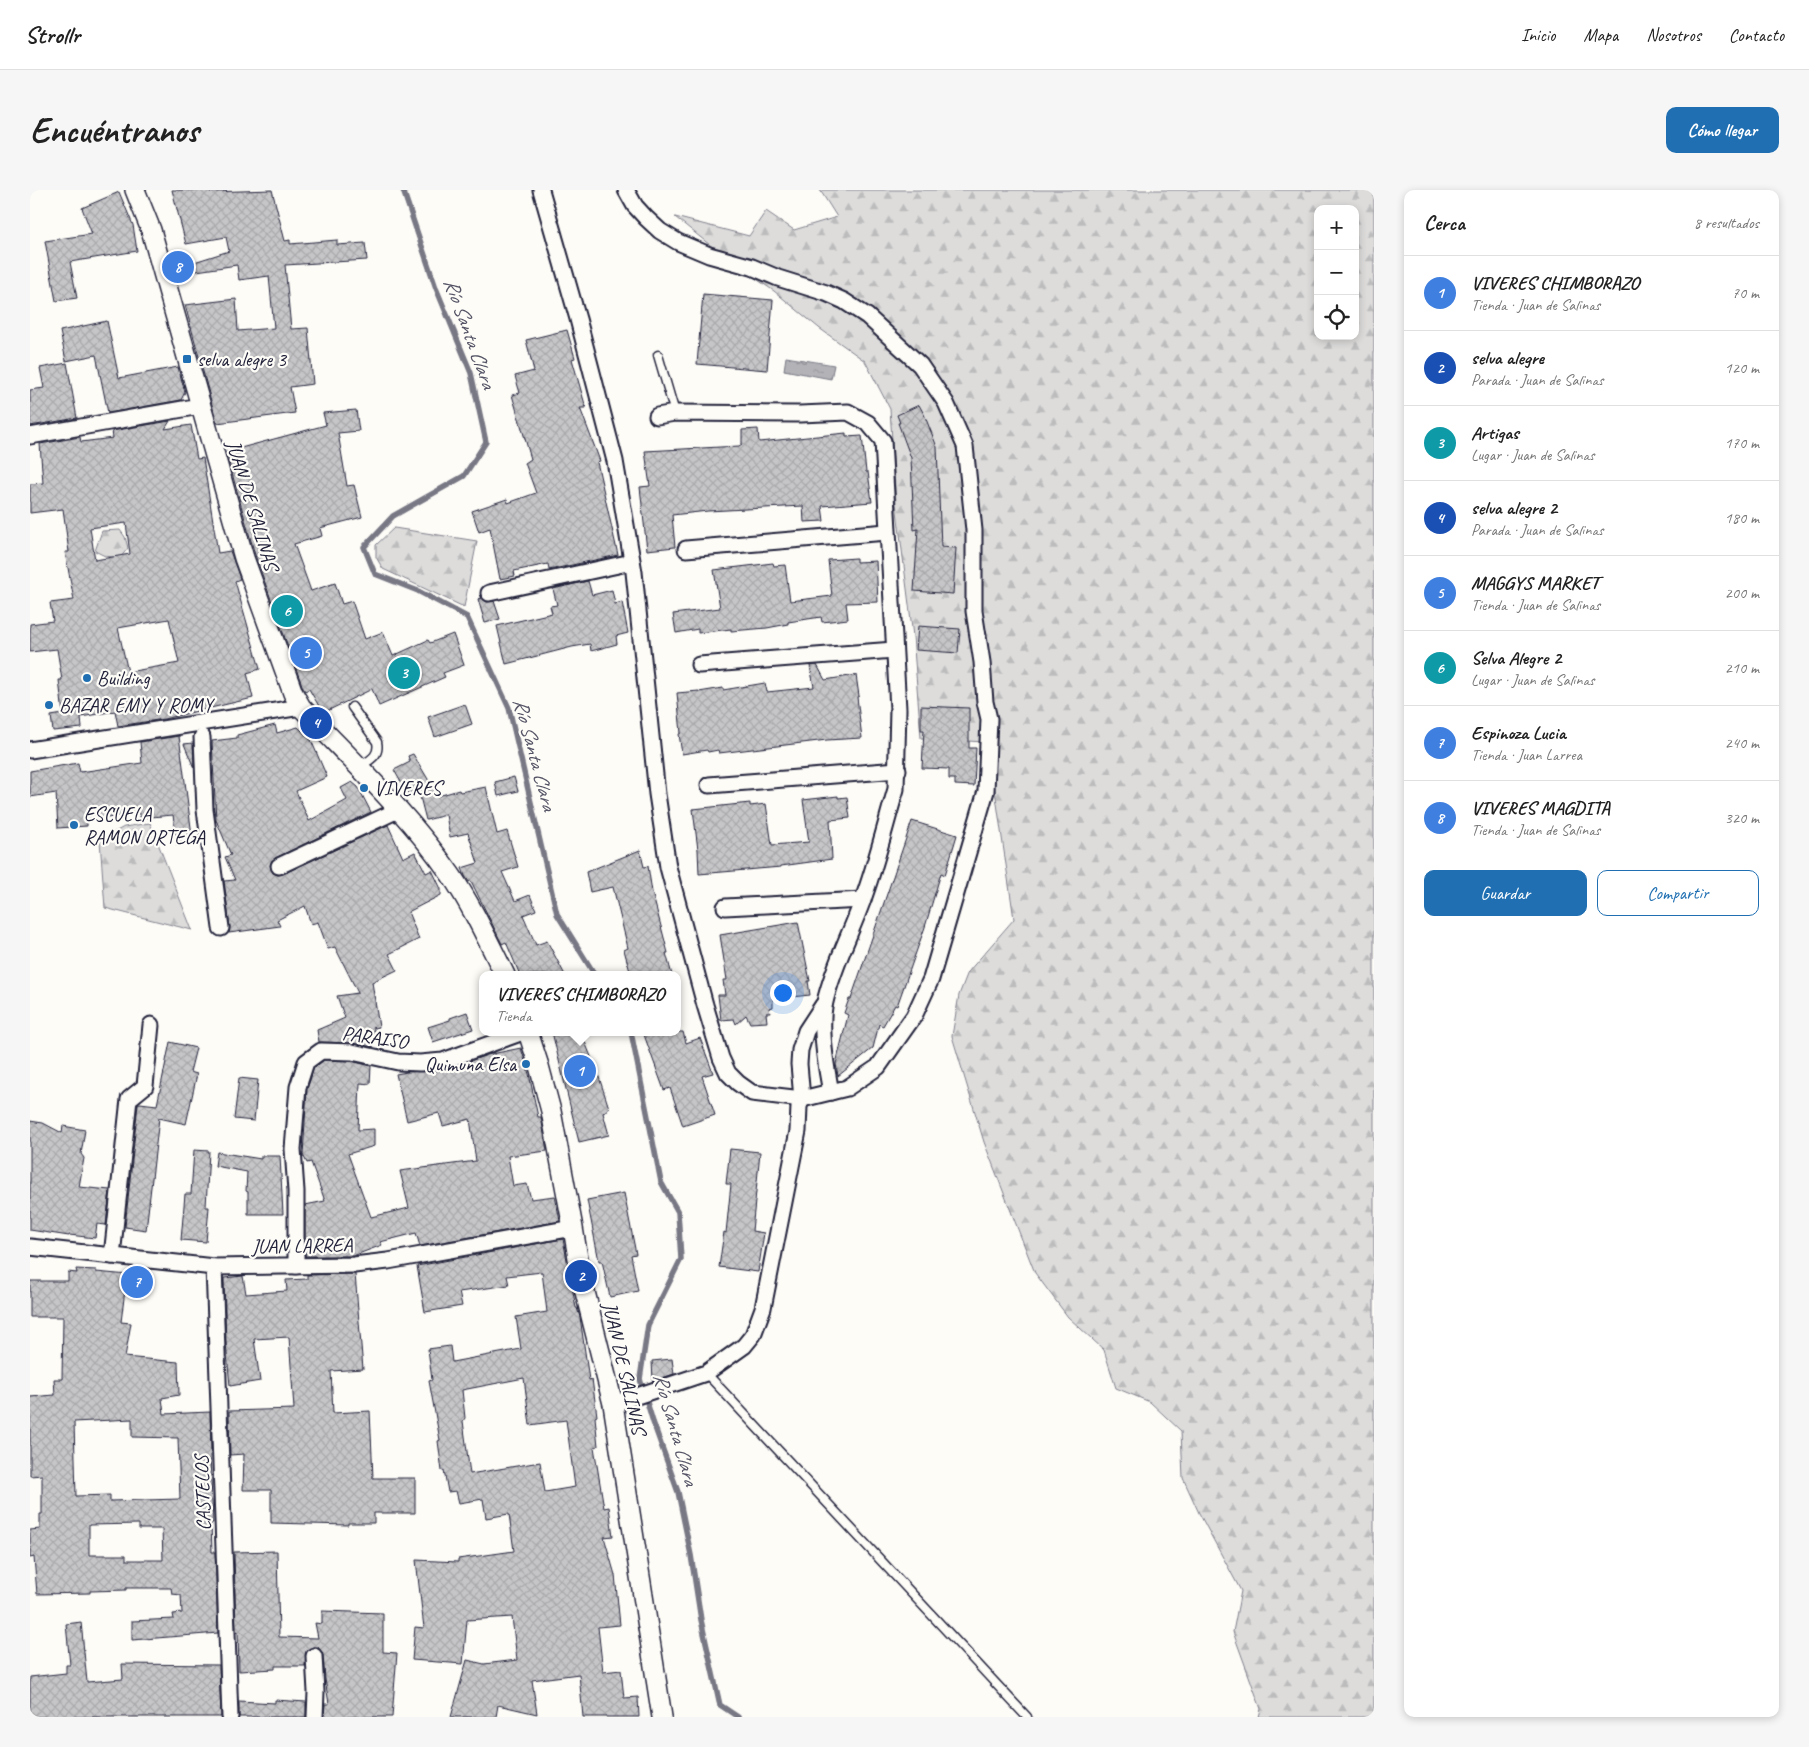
<!DOCTYPE html>
<html lang="es">
<head>
<meta charset="utf-8">
<style>
	:root { --surface:#fff; --page:#f6f6f6; --text:#222; --muted:#767676; --line:#e0e0e0; --accent:#1f6fb2 }
	body { margin:0; font-family:Caveat,sans-serif; background:var(--page); color:var(--text) }
	.controls { position:absolute; right:15px; top:15px; display:grid; overflow:hidden; border-radius:10px; box-shadow:0 2px 8px #0003 }
	.controls button { width:45px; height:45px; display:grid; place-items:center; padding:0; border:0; border-bottom:1px solid var(--line); background:var(--surface); color:var(--text); font:25px sans-serif }
	.you { position:absolute; left:752px; top:802px; width:18px; height:18px; margin:-12px; border:4px solid #fff; border-radius:50%; background:#1a73e8; box-shadow:0 0 0 8px #1a73e833 }
	.badge { display:grid; place-items:center; width:32px; height:32px; border-radius:50%; background:var(--accent); color:#fff; font-size:16px; font-weight:700 }
	.pin { position:absolute; translate:-50% -50%; border:2px solid #fff; box-shadow:0 1px 5px #0006 }
	.popup { position:absolute; left:449px; top:781px; width:202px; height:65px; box-sizing:border-box; display:grid; place-content:center; border-radius:10px; background:var(--surface); filter:drop-shadow(0 1px 4px #0005); font-size:16px; white-space:nowrap; color:var(--muted) }
	.popup b { font-size:19px; color:var(--text) }
	.popup::after { content:''; position:absolute; left:50%; top:100%; margin-left:-10px; border:10px solid transparent; border-top-color:var(--surface) }
	.list { margin:0; padding:0; list-style:none }
	h2 { display:flex; justify-content:space-between; align-items:center; height:65px; margin:0; padding:0 20px; font-size:21px }
	h2 small { font-size:16px; font-weight:400; color:var(--muted) }
	.list li { display:grid; grid-template-columns:32px 1fr auto; gap:15px; align-items:center; box-sizing:border-box; height:75px; padding:0 20px; border-top:1px solid var(--line) }
	.list b { display:block; font-size:19px; white-space:nowrap }
	.list p { margin:0; font-size:16px; white-space:nowrap; color:var(--muted) }
	.list em { font-size:16px; font-style:normal; color:var(--muted) }
	.actions { display:flex; gap:10px; padding:15px 20px }
	.actions a { flex:1; padding:11px 0; border:1px solid var(--accent); border-radius:10px; text-align:center; font-size:18px; color:var(--accent) }
	.actions .main { background:var(--accent); color:#fff }
	.icon { flex:none; width:28px; height:28px; fill:none; stroke:currentColor; stroke-width:2; stroke-linecap:round; stroke-linejoin:round }
	.map { position:relative; flex:none; width:1344px; height:1527px; overflow:hidden; border-radius:10px }
	header { display:flex; align-items:center; gap:30px; box-sizing:border-box; height:70px; padding:0 25px; background:var(--surface); border-bottom:1px solid var(--line) }
	header strong { font-size:24px }
	nav { display:flex; gap:28px; margin-inline-start:auto; font-size:18px }
	.intro { display:flex; align-items:center; justify-content:space-between; box-sizing:border-box; height:120px; padding:0 30px }
	h1 { margin:0; font-size:35px }
	.button { padding:12px 22px; border-radius:10px; background:var(--accent); color:#fff; font-size:18px; font-weight:700 }
	main { display:flex; gap:30px; padding:0 30px }
	aside { flex:1; background:var(--surface); border-radius:10px; box-shadow:0 2px 8px #0003 }
	.map>svg:first-child { display:block }
	.forest { fill:url(#forest-firs); stroke:#807f8b; fill-rule:evenodd }
	.water { fill:url(#water-ripples); stroke:#787885 }
	.lines { fill:none; stroke-linecap:round; stroke-linejoin:round }
	.stream { stroke:#787885; stroke-width:5.5 }
	.building { fill:url(#building-cross-hatch); stroke:#22223b; fill-rule:evenodd }
	.service-casing { stroke:#22223b; stroke-width:11 }
	.minor-casing { stroke:#22223b; stroke-width:19 }
	.tertiary-casing { stroke:#22223b; stroke-width:22 }
	.service { stroke:#fdfcf7; stroke-width:8 }
	.minor { stroke:#fdfcf7; stroke-width:15 }
	.tertiary { stroke:#fdfcf7; stroke-width:19 }
	.poi-dot { fill:#1f6fb2; stroke:#fdfcf7; stroke-width:2 }
	.labels { text-anchor:middle; stroke-width:4.5; stroke-linejoin:round; paint-order:stroke }
	.poi-label { font-size:20px; fill:#22223b; stroke:#fdfcf7; text-anchor:start }
	.street-label { font-size:20px; fill:#22223b; stroke:#fdfcf7 }
	.water-label { font-size:21px; font-style:italic; fill:#545466; stroke:#fdfcf7 }
</style>
</head>
<body>
<header>
<strong>Strollr</strong>
<nav><a>Inicio</a><a>Mapa</a><a>Nosotros</a><a>Contacto</a></nav>
</header>
<div class="intro"><h1>Encuéntranos</h1><a class="button">Cómo llegar</a></div>
<main>
<div class="map">
<svg width="1344" height="1527" viewBox="0 0 1344 1527">
	<defs>
		<pattern id="forest-firs" width="22" height="20" patternUnits="userSpaceOnUse" patternTransform="scale(1.25)"><rect width="22" height="20" fill="#dddcdb"/><path d="M5 1l3.5 6h-7zM16 11l3.5 6h-7z" fill="#bdbcbd"/></pattern>
		<pattern id="water-ripples" width="26" height="14" patternUnits="userSpaceOnUse" patternTransform="scale(1.25)"><rect width="26" height="14" fill="#b2b2b7"/><path d="M2 4q2-2 4 0t4 0M15 11q2-2 4 0t4 0" fill="none" stroke="#909096"/></pattern>
		<pattern id="building-cross-hatch" width="8" height="8" patternUnits="userSpaceOnUse" patternTransform="scale(1.25)"><rect width="8" height="8" fill="#c6c6c8"/><path d="M0 0l8 8M0 8l8-8" fill="none" stroke="#aaaaad"/></pattern>
	</defs>
	<rect width="100%" height="100%" fill="#fdfcf7"/>
	<filter id="ink" filterUnits="userSpaceOnUse"><feTurbulence type="fractalNoise" baseFrequency=".02" numOctaves="2"/><feDisplacementMap in="SourceGraphic" scale="10" xChannelSelector="R" yChannelSelector="G"/><feConvolveMatrix kernelMatrix="1 2 1 2 8 2 1 2 1" color-interpolation-filters="sRGB"/></filter>
	<g filter="url(#ink)">
		<!-- forest -->
		<g class="forest">
			<path d="M790,0H1344V1527H1229L1231,1519L1203,1442L1211,1401L1169,1323L1153,1288L1151,1241L1120,1212L1086,1198L1074,1160L1038,1127L1005,1083L954,952L922,846L929,805L938,782L984,729L960,566L954,552L891,548L883,446L866,313L860,219L835,171L789,138L744,101L700,71L645,27L719,46L736,21L764,40L807,27ZM1288,19H1325V146H1288Z"/>
			<polygon points="364,338 447,351 434,417 353,379 346,367 346,355"/>
			<polygon points="90,340 95,347 98,358 90,368 75,366 65,361 72,341"/>
			<polygon points="120,633 162,740 75,718 70,650 94,637"/>
		</g>
		<!-- water -->
		<polygon class="water" points="756,167 804,175 801,189 754,180"/>
		<g class="lines">
			<!-- stream -->
			<g class="stream">
				<polyline points="373,0 406,98 441,183 456,252 434,286 363,326 334,357 345,384 388,401 437,427 479,518 527,724 565,785"/>
				<polyline points="601,842 631,992 648,1022 651,1069 618,1135 610,1189 623,1232 648,1302 661,1365 671,1430 690,1515 708,1527"/>
			</g>
		</g>
		<!-- building -->
		<g class="building">
			<polygon points="142,0 180,0 180,2 242,0 255,51 260,50 260,54 307,50 307,55 335,53 337,70 255,75 261,139 278,138 283,194 260,197 265,223 187,233 155,115 206,109 208,141 244,138 239,86 209,90 207,75 160,82 158,74 199,61 196,47 156,54"/>
			<polygon points="89,2 103,35 107,61 40,72 47,108 26,111 15,51 62,44 52,18"/>
			<polygon points="673,104 743,110 737,180 667,174"/>
			<polygon points="77,131 89,188 148,177 155,202 151,210 78,223 66,165 36,171 30,141"/>
			<polygon points="537,140 545,168 542,169 556,218 550,218 570,271 567,272 588,365 519,380 518,374 484,381 485,386 470,389 460,338 449,342 442,321 477,309 478,313 506,303 495,273 501,269 482,205 490,203 485,186 504,181 496,150"/>
			<polygon points="37,173 47,228 0,236 0,200 14,198 10,178"/>
			<polygon points="889,215 894,224 907,257 911,357 926,358 923,404 884,401 888,339 884,340 881,268 868,233 870,233 867,225"/>
			<polygon points="326,220 329,241 308,243 317,296 324,295 332,327 290,338 292,346 264,354 281,401 305,393 312,414 322,411 335,449 353,442 363,466 398,450 400,453 423,444 434,475 413,483 415,487 349,516 342,499 293,523 279,499 275,501 273,498 225,365 196,262 296,235 293,223"/>
			<path d="M140,231L135,239L161,235L167,269L173,268L188,363L200,361L210,389L205,391L230,479L217,483L223,508L134,529L88,536L85,521L51,527L52,538L23,541L21,526L33,524L29,490H32L27,459L0,462V434L23,431L20,413L44,410L35,362H39L33,319L0,323V294L13,293L10,254L50,247L51,252L83,248L82,241ZM96,333L100,364L65,370L60,338ZM139,429L149,473L98,482L88,438Z"/>
			<polygon points="728,239 729,252 816,243 816,247 832,246 836,282 838,282 842,312 792,316 794,331 774,332 773,316 678,321 642,325 645,357 617,360 610,297 620,296 615,261 709,256 712,254 712,240"/>
			<polygon points="826,368 826,372 846,371 848,412 816,413 818,429 792,432 791,427 758,432 758,434 737,438 701,441 701,439 668,443 668,439 646,443 643,424 690,418 684,380 743,373 744,376 755,375 760,411 802,406 798,370"/>
			<polygon points="558,391 562,405 582,400 585,414 592,412 598,443 586,446 587,454 561,461 560,454 542,457 476,474 467,436 522,423 520,416 527,415 523,399"/>
			<polygon points="452,408 457,412 464,411 470,429 455,433 448,409"/>
			<polygon points="888,436 930,439 928,463 886,460"/>
			<polygon points="787,475 795,490 826,485 829,506 827,507 832,548 797,550 689,563 688,560 678,562 677,560 652,564 649,544 651,543 647,503 669,501 669,502 693,498 693,500 735,493 737,502 784,497 780,476"/>
			<polygon points="435,514 442,534 405,547 398,527"/>
			<polygon points="891,516 939,518 939,558 946,558 944,596 925,595 925,589 919,589 919,579 892,578 894,540 891,540"/>
			<polygon points="245,535 247,543 268,537 281,550 297,587 266,601 279,631 317,610 311,598 322,592 328,597 341,622 245,668 240,675 243,683 248,685 253,684 358,635 373,668 385,662 396,683 402,680 411,699 411,705 378,722 389,749 359,764 367,780 342,792 349,837 345,838 344,836 343,857 322,853 289,852 287,840 315,828 307,806 328,803 305,757 298,759 288,732 281,734 275,716 247,730 250,736 199,743 200,737 194,691 205,690 195,667 201,665 186,630 182,551 207,548 207,545"/>
			<polygon points="149,546 163,653 147,655 143,625 110,628 110,623 57,631 57,636 28,638 26,603 0,607 0,581 48,573 50,582 112,573 110,552"/>
			<polygon points="163,553 164,578 154,554"/>
			<polygon points="383,564 408,606 429,600 430,602 456,597 467,644 477,641 488,677 472,682 485,711 500,705 506,720 493,725 506,755 517,751 535,785 490,785 476,752 472,754 441,691 439,692 435,686 432,678 448,673 438,643 420,647 416,625 396,630 389,603 380,608 364,580 380,572 378,566"/>
			<polygon points="484,587 488,601 468,606 465,592"/>
			<polygon points="808,606 808,608 817,607 820,628 800,630 802,669 751,676 751,677 669,684 668,660 663,619 720,613 720,616 736,614 742,655 779,652 773,610"/>
			<polygon points="882,631 927,645 915,685 911,683 895,737 867,816 865,815 853,836 849,834 843,858 808,886 806,874 818,825 814,823 819,809 821,809"/>
			<polygon points="610,660 614,677 618,676 622,702 638,763 636,763 642,785 601,785 594,760 598,758 583,697 560,702 556,682"/>
			<polygon points="768,732 780,791 778,791 780,805 743,809 743,817 739,818 740,823 736,823 737,832 720,833 716,825 706,834 704,829 691,830 688,805 695,805 693,790 697,790 690,745"/>
			<polygon points="437,822 443,839 403,852 398,837 420,830 420,828"/>
			<polygon points="522,842 551,842 568,884 579,918 573,923 579,945 549,952"/>
			<polygon points="613,842 653,842 656,853 670,848 683,883 672,886 685,925 653,936 640,898 634,900"/>
			<polygon points="140,852 166,858 160,882 167,884 156,934 129,928 116,1040 95,1037 108,914 110,913 127,915"/>
			<polygon points="491,858 499,884 508,927 511,927 517,961 478,966 483,996 497,994 501,1009 525,1006 530,1031 390,1056 386,1043 350,1052 352,1055 323,1066 275,1066 275,1015 295,1011 281,972 277,973 273,965 277,899 284,878 294,870 321,871 341,876 340,894 330,893 328,940 344,939 344,956 318,964 341,1027 379,1018 370,981 446,971 440,929 413,936 409,923 377,931 366,884 377,882 414,880 457,865"/>
			<polygon points="209,888 228,890 224,931 204,929"/>
			<polygon points="0,931 13,933 32,943 33,936 55,940 51,964 54,968 49,997 80,1000 76,1035 67,1034 65,1048 39,1045 39,1046 0,1040"/>
			<polygon points="700,959 730,962 722,1041 734,1043 728,1082 689,1077 694,1042 696,1043 701,994 696,994"/>
			<polygon points="164,960 179,961 176,1017 179,1017 176,1052 151,1050 155,1004 161,1004"/>
			<polygon points="187,962 231,969 231,966 250,966 253,1024 218,1024 218,1002 216,1001 217,982 185,976"/>
			<polygon points="594,1003 606,1064 601,1065 608,1101 580,1107 572,1071 569,1071 557,1010"/>
			<path d="M533,1049L546,1118H547L550,1127L559,1190L562,1189L567,1226L565,1227L568,1256L564,1257L574,1318L579,1317L583,1346L574,1347L585,1385L590,1435L568,1437L573,1482L591,1480L594,1508L608,1507L609,1527H553L549,1484L502,1490L507,1524L468,1515L466,1527H421L437,1470L454,1474L487,1470L482,1427L437,1430L433,1474L382,1470L385,1437L394,1438L386,1370L428,1372V1369L484,1361L479,1324L456,1328L453,1309L429,1313L426,1301L418,1302L414,1280L412,1281L408,1251L410,1250L399,1191L402,1190L398,1159L420,1156L422,1172L491,1159L486,1127L517,1122L512,1082L477,1086L479,1095L429,1102L432,1116L395,1122L387,1076ZM494,1188L500,1235L536,1230L545,1297L515,1302L510,1272L440,1284L433,1231L435,1228L432,1200Z"/>
			<path d="M46,1079L66,1080V1082L109,1086L108,1101L95,1100L91,1132L101,1133L95,1167L148,1172L149,1205L132,1208L134,1224L180,1222L181,1265H180L183,1333H181L182,1362H185L188,1443L102,1450V1431L144,1429L143,1424L152,1423L151,1405L142,1404L141,1398H96V1400L60,1401V1403L7,1404L4,1367L0,1368V1340L10,1339V1324H12V1285L0,1286V1207L25,1205L24,1189H32L33,1127H0V1091H38V1082L47,1083ZM102,1229V1247L148,1248L150,1309L80,1311V1305L46,1306L44,1232ZM109,1334V1339H132L133,1370H96V1365H59V1335Z"/>
			<polygon points="325,1084 333,1179 301,1181 303,1223 340,1221 343,1288 385,1288 385,1323 344,1323 344,1333 318,1333 318,1335 241,1333 241,1300 213,1300 214,1264 200,1265 199,1221 264,1219 259,1147 224,1149 230,1191 200,1196 196,1153 194,1088 213,1086 216,1104 257,1101 256,1090 277,1089 277,1085"/>
			<polygon points="642,1169 644,1184 623,1191 622,1171"/>
			<polygon points="247,1361 249,1447 288,1448 285,1433 292,1434 292,1421 353,1423 353,1462 367,1463 362,1527 294,1527 295,1514 299,1514 295,1489 293,1465 288,1457 283,1457 276,1461 275,1476 245,1476 245,1479 209,1481 208,1441 206,1442 204,1362"/>
			<polygon points="51,1432 57,1492 93,1489 92,1474 189,1475 191,1527 0,1527 0,1487 36,1483 36,1475 40,1475 36,1434"/>
			<polygon points="245,1510 276,1512 276,1527 209,1527 209,1511 245,1513"/>
		</g>
		<g class="lines">
			<defs>
				<g id="service">
					<polyline points="628,165 645,223"/>
					<path d="M322,517L347,552C350,566 340,570 329,577"/>
					<polyline points="676,1183 997,1527"/>
				</g>
				<g id="minor">
					<polyline points="511,0 548,129 585,271 604,382 627,604 638,677 675,815 691,868 698,883 708,893 722,903 772,909 817,898 848,877 884,826 901,789 956,601 959,529 955,512 952,472 944,421 944,340 935,256 916,213 890,175 837,126 814,111 796,103 748,88 722,77 679,65 648,52 630,41 616,28 605,16 596,0"/>
					<path d="M627,226L645,223L770,224L818,222L838,233L853,251L868,519L866,599C855,636 846,675 832,712C820,745 803,777 795,812C789,837 796,877 801,902"/>
					<polyline points="0,246 170,216"/>
					<polyline points="656,359 857,342"/>
					<polyline points="459,403 602,372"/>
					<polyline points="669,475 864,460"/>
					<polyline points="172,547 175,620 191,738"/>
					<polyline points="0,560 271,517"/>
					<polyline points="679,595 868,580"/>
					<polyline points="249,676 368,620"/>
					<polyline points="695,717 833,710"/>
					<polyline points="0,1057 184,1077 324,1075 358,1071 543,1038"/>
					<polyline points="82,1066 99,909 115,896 121,835"/>
					<polyline points="266,1076 266,1001 263,959 268,897 276,872 291,861 322,862 368,872 390,873 413,871 493,842"/>
					<polyline points="184,1077 200,1527"/>
					<polyline points="583,1214 676,1183 714,1156 723,1145 733,1118 768,941 769,916 772,909 769,874 770,860 776,841 793,815"/>
					<polyline points="284,1466 286,1502 285,1527"/>
				</g>
				<g id="tertiary">
					<path d="M105,0L121,40L214,368L263,503L271,517C322,571 378,623 421,685C442,716 458,751 475,785"/>
					<polyline points="498,842 509,876 521,921 543,1038 551,1086 583,1214 632,1527"/>
				</g>
			</defs>
			<!-- service casing -->
			<use href="#service" class="service-casing"/>
			<!-- minor casing -->
			<use href="#minor" class="minor-casing"/>
			<!-- tertiary casing -->
			<use href="#tertiary" class="tertiary-casing"/>
			<!-- service -->
			<use href="#service" class="service"/>
			<!-- minor -->
			<use href="#minor" class="minor"/>
			<!-- tertiary -->
			<use href="#tertiary" class="tertiary"/>
		</g>
	</g>
	<!-- markers -->
	<g class="poi-dot">
		<rect x="152" y="164" width="10" height="10" rx="2.5"/>
		<circle cx="57" cy="488" r="5"/>
		<circle cx="19" cy="515" r="5"/>
		<circle cx="334" cy="598" r="5"/>
		<circle cx="44" cy="635" r="5"/>
		<circle cx="496" cy="874" r="5"/>
	</g>
	<g class="labels">
		<!-- poi labels -->
		<g class="poi-label">
			<text x="167" y="176">selva alegre 3</text>
			<text x="67" y="495">Building</text>
			<text x="29" y="522">BAZAR EMY Y ROMY</text>
			<text x="344" y="605">VIVERES</text>
			<text x="54" y="631">ESCUELA<tspan x="54" dy="23">RAMON ORTEGA</tspan></text>
			<text x="486" y="881" text-anchor="end">Quimuna Elsa</text>
		</g>
		<!-- street labels -->
		<g class="street-label">
			<text transform="translate(223 315) rotate(73)" y="7">JUAN DE SALINAS</text>
			<text transform="translate(345 847) rotate(8)" y="7">PARAISO</text>
			<text transform="translate(272 1055) rotate(-1)" y="7">JUAN LARREA</text>
			<text transform="translate(595 1178) rotate(77)" y="7">JUAN DE SALINAS</text>
			<text transform="translate(172 1303) rotate(-92)" y="7">CASTELOS</text>
		</g>
		<!-- water labels -->
		<g class="water-label">
			<text transform="translate(440 143) rotate(70)" y="7">Río Santa Clara</text>
			<text transform="translate(505 564) rotate(75)" y="7">Río Santa Clara</text>
			<text transform="translate(646 1239) rotate(74)" y="7">Río Santa Clara</text>
		</g>
	</g>
</svg>
<div class="controls">
<button>+</button>
<button>−</button>
<button><svg class="icon" aria-label="locate" viewBox="0 0 24 24"><circle cx="12" cy="12" r="6"/><path d="M12 2v4M12 18v4M2 12h4M18 12h4"/></svg></button>
</div>
<div class="you"></div>
<div class="pin badge" style="left:550px;top:881px;background:#3f7fe0">1</div>
<div class="popup"><b>VIVERES CHIMBORAZO</b>Tienda</div>
<div class="pin badge" style="left:551px;top:1086px;background:#1a4fb4">2</div>
<div class="pin badge" style="left:374px;top:483px;background:#0f9aa8">3</div>
<div class="pin badge" style="left:286px;top:533px;background:#1a4fb4">4</div>
<div class="pin badge" style="left:276px;top:463px;background:#3f7fe0">5</div>
<div class="pin badge" style="left:257px;top:421px;background:#0f9aa8">6</div>
<div class="pin badge" style="left:107px;top:1092px;background:#3f7fe0">7</div>
<div class="pin badge" style="left:148px;top:77px;background:#3f7fe0">8</div>
</div>
<aside>
<h2>Cerca<small>8 resultados</small></h2>
<ul class="list">
<li><span class="badge" style="background:#3f7fe0">1</span><div><b>VIVERES CHIMBORAZO</b><p>Tienda · Juan de Salinas</p></div><em>70 m</em></li>
<li><span class="badge" style="background:#1a4fb4">2</span><div><b>selva alegre</b><p>Parada · Juan de Salinas</p></div><em>120 m</em></li>
<li><span class="badge" style="background:#0f9aa8">3</span><div><b>Artigas</b><p>Lugar · Juan de Salinas</p></div><em>170 m</em></li>
<li><span class="badge" style="background:#1a4fb4">4</span><div><b>selva alegre 2</b><p>Parada · Juan de Salinas</p></div><em>180 m</em></li>
<li><span class="badge" style="background:#3f7fe0">5</span><div><b>MAGGYS MARKET</b><p>Tienda · Juan de Salinas</p></div><em>200 m</em></li>
<li><span class="badge" style="background:#0f9aa8">6</span><div><b>Selva Alegre 2</b><p>Lugar · Juan de Salinas</p></div><em>210 m</em></li>
<li><span class="badge" style="background:#3f7fe0">7</span><div><b>Espinoza Lucia</b><p>Tienda · Juan Larrea</p></div><em>240 m</em></li>
<li><span class="badge" style="background:#3f7fe0">8</span><div><b>VIVERES MAGDITA</b><p>Tienda · Juan de Salinas</p></div><em>320 m</em></li>
</ul>
<div class="actions"><a class="main">Guardar</a><a>Compartir</a></div>
</aside>
</main>
</body>
</html>
